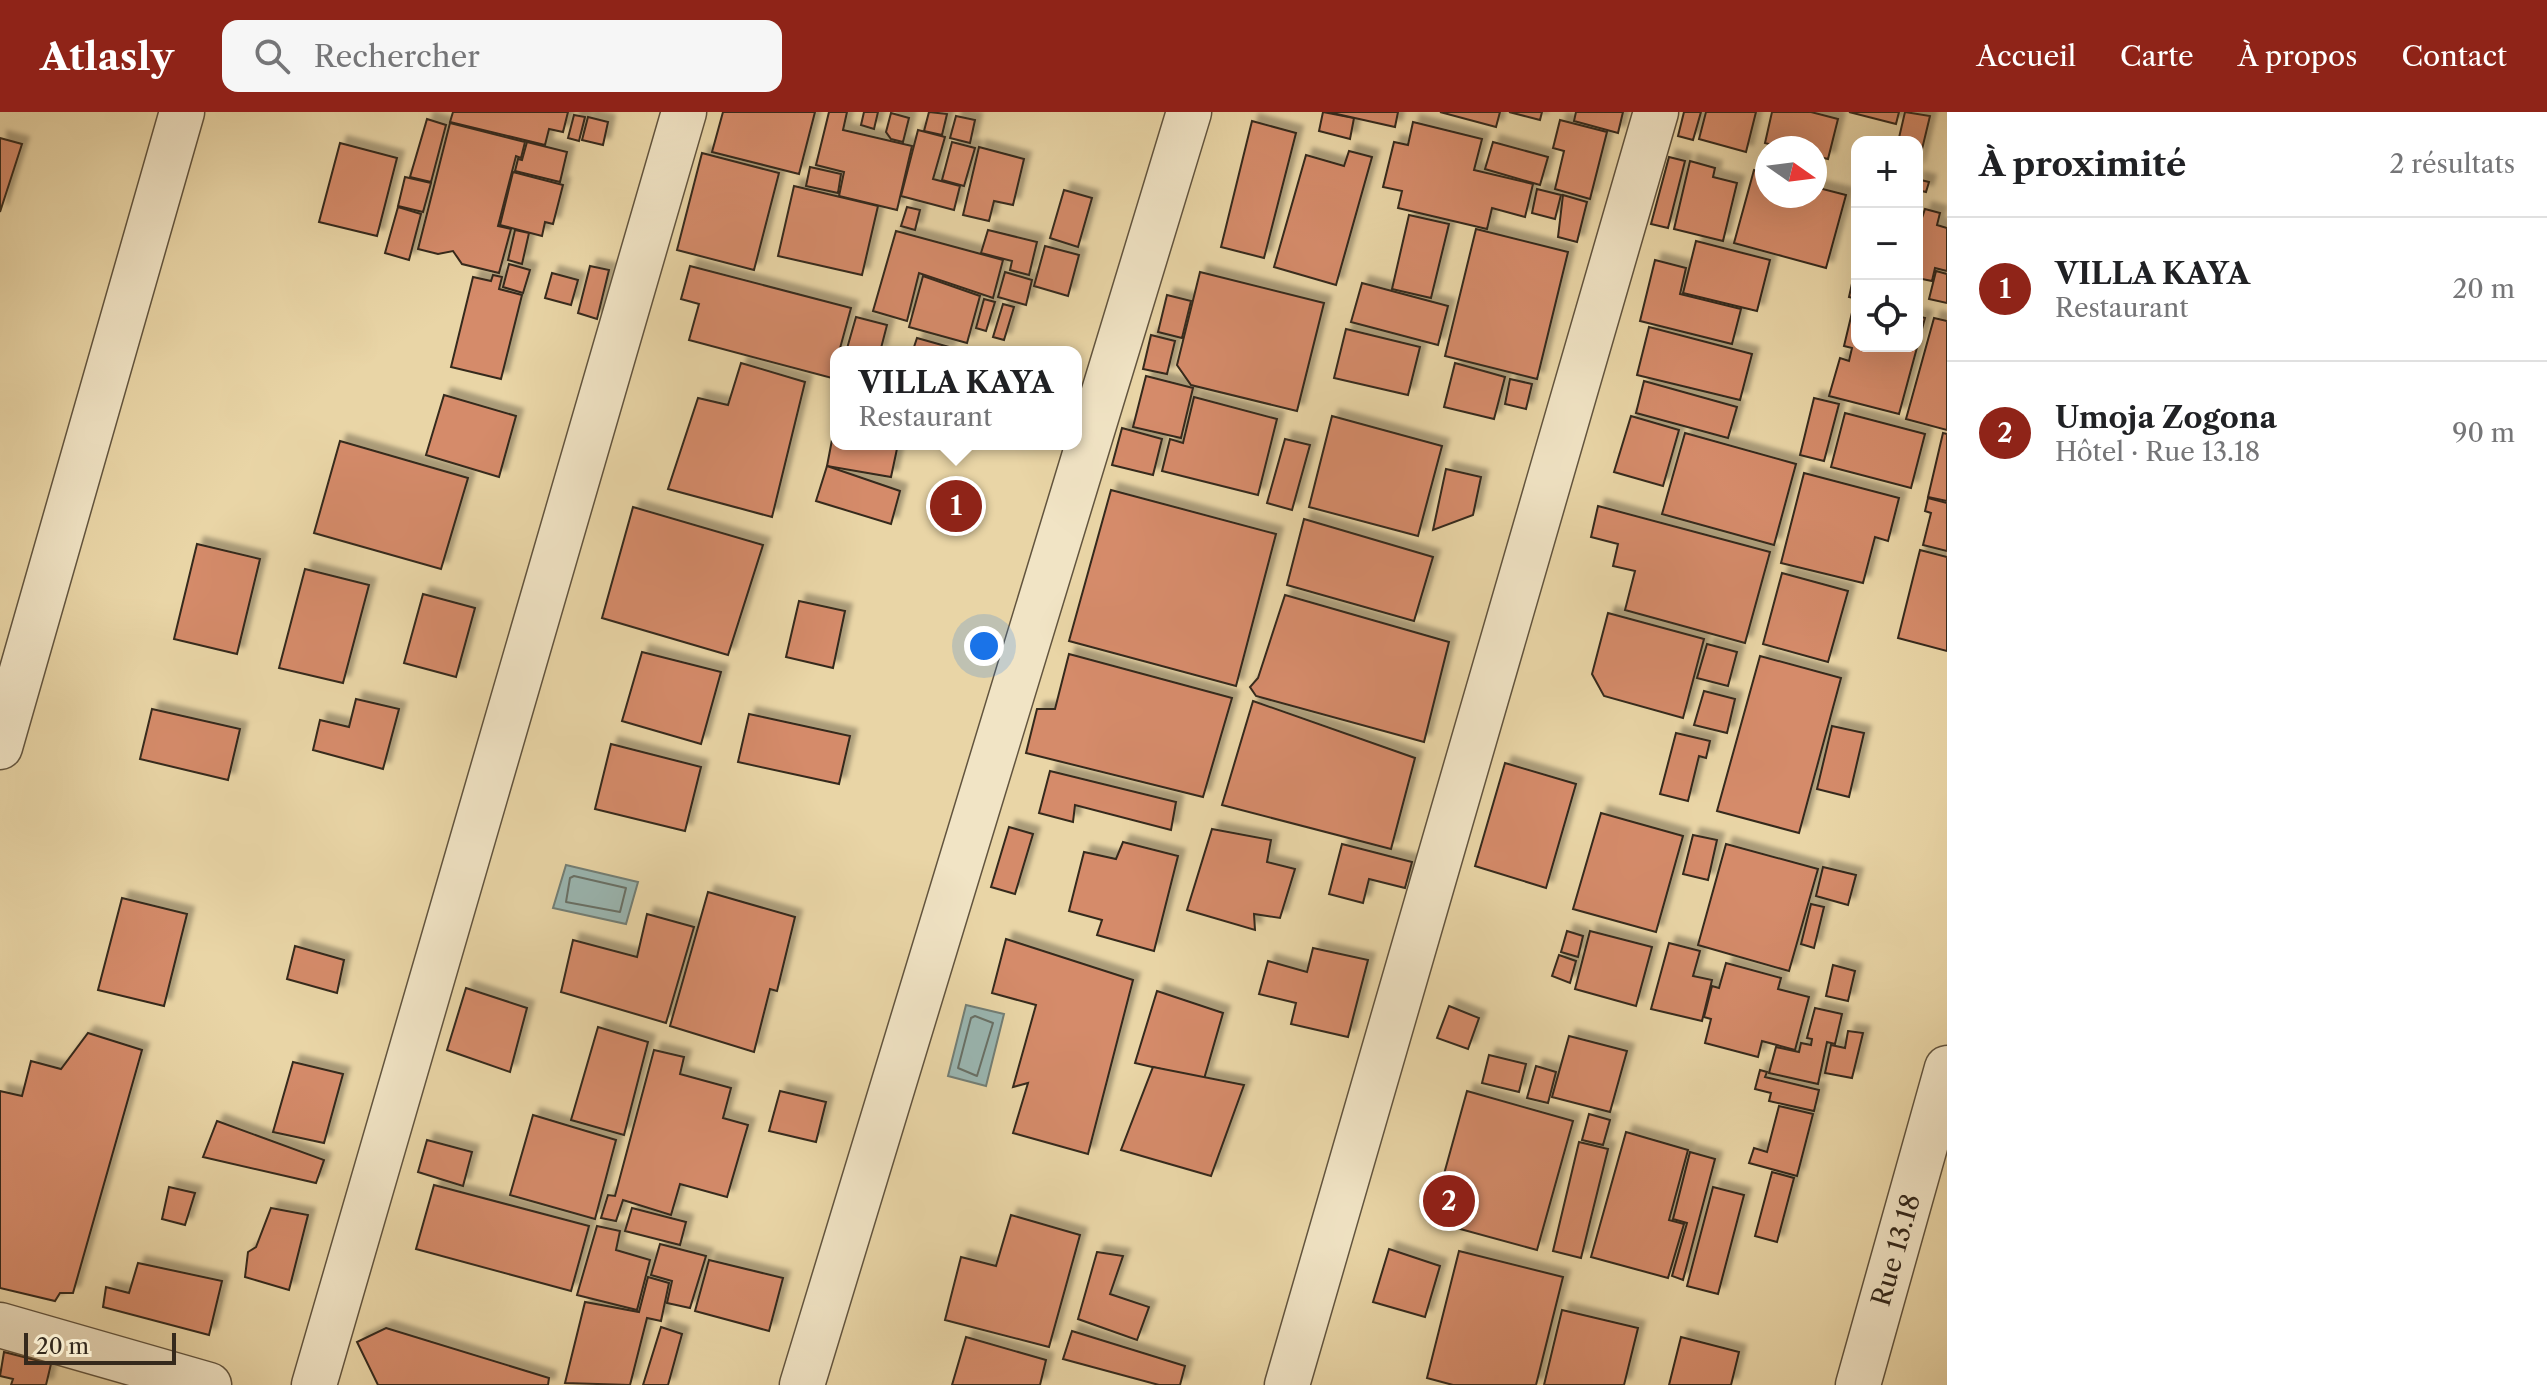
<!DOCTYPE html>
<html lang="fr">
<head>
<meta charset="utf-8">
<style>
	:root { --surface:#fff; --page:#f6f6f6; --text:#202124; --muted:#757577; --line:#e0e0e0; --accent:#8f2418 }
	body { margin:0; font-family:"Libre Caslon Text",serif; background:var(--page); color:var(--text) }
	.controls { position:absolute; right:24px; top:24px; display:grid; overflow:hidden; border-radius:16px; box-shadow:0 8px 32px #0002 }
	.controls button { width:72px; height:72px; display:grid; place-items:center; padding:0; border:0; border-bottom:2px solid var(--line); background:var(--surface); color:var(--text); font:40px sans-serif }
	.compass { position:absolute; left:1755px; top:24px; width:72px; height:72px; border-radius:50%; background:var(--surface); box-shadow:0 8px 32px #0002; rotate:104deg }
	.scale { position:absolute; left:24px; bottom:20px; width:152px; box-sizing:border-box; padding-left:8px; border:4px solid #35291c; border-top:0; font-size:22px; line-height:28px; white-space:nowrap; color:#35291c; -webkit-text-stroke:6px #f1e4c5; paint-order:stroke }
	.you { position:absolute; left:984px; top:534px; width:28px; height:28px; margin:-20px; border:6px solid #fff; border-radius:50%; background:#1a73e8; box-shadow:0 0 0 12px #1a73e833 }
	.badge { display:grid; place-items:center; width:52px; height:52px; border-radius:50%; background:var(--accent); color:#fff; font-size:26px; font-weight:700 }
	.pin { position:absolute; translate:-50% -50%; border:4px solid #fff; box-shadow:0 2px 8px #0006 }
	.popup { position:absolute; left:830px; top:234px; width:252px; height:104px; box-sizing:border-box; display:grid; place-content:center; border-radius:16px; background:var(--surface); filter:drop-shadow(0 2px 6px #0005); font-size:26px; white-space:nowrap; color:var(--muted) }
	.popup b { font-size:30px; color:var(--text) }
	.popup::after { content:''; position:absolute; left:50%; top:100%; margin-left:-16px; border:16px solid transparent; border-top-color:var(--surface) }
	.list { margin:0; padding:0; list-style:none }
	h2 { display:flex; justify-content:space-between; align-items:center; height:104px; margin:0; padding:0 32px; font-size:34px }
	h2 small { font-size:26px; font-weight:400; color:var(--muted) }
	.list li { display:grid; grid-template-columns:52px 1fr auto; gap:24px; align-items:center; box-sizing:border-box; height:144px; padding:0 32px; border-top:2px solid var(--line) }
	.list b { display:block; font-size:30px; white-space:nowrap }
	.list p { margin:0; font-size:26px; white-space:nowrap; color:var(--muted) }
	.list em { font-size:26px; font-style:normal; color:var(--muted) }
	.icon { flex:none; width:44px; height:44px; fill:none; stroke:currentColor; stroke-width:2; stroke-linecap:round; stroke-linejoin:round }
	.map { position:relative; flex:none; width:1947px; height:1273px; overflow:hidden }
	header { display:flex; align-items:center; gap:48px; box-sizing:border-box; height:112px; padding:0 40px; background:var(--accent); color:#fff }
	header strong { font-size:38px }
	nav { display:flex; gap:44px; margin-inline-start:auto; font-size:28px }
	.search { width:560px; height:72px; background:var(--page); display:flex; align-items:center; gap:20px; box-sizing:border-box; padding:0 28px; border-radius:16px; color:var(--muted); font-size:30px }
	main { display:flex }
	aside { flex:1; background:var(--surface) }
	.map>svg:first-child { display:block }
	.water { fill:#9ab6b1; stroke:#727e75; stroke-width:2 }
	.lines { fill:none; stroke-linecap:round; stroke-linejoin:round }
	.shore { stroke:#687066; stroke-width:2 }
	.building { fill:#d58b6b; stroke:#35291c; stroke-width:2; filter:url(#shadow) }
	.minor-casing { stroke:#62543e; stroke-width:47 }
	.minor { stroke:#f1e4c5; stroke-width:44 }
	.labels { text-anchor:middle; stroke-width:8; stroke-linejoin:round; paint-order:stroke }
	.street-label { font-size:26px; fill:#35291c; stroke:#f1e4c5 }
</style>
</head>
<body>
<header>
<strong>Atlasly</strong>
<div class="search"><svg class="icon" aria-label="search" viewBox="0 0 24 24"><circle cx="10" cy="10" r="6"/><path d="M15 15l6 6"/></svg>Rechercher</div>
<nav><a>Accueil</a><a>Carte</a><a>À propos</a><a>Contact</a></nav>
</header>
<main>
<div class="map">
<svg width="1947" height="1273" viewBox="0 0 1947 1273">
	<defs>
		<filter id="shadow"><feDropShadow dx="7" dy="-7" stdDeviation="2" flood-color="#0004"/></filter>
	</defs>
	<rect width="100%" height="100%" fill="#e9d5a6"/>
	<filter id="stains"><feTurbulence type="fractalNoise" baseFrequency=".0025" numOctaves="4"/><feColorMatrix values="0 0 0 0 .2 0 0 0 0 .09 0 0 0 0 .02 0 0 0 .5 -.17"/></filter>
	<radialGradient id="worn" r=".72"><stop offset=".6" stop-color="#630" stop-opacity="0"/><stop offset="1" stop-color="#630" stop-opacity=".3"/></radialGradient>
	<!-- water -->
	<g class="water">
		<polygon points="566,753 638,770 626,812 553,796"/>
		<polygon points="966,893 1004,902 986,974 948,964"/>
	</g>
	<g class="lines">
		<!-- shore -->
		<g class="shore">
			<polygon points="574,764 626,776 620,800 566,790 570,766"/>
			<polygon points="975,904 993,911 977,964 958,956 971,906"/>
		</g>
	</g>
	<!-- building -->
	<g class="building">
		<polygon points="453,0 568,0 563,20 549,17 545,33 450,10"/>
		<polygon points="723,0 815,0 799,62 712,40"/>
		<polygon points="829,0 847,0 843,18 912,34 897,98 839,84 844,60 816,53"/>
		<polygon points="864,0 878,0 874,17 861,13"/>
		<polygon points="929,0 947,2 942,23 924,19"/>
		<polygon points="1323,0 1354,6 1350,27 1319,19"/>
		<polygon points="1328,0 1398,0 1395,15"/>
		<polygon points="1440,0 1500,0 1496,15"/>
		<polygon points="1509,0 1542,0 1540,8"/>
		<polygon points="1576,0 1623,0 1618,21 1574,9"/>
		<polygon points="1684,0 1701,0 1693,28 1678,24"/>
		<polygon points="1706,0 1756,0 1746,40 1699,27"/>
		<polygon points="1772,0 1811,0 1838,7 1828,47 1815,44 1815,36 1784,36 1765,31"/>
		<polygon points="1849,0 1899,0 1896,12"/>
		<polygon points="1905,0 1930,4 1917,58 1917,30 1898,30"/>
		<polygon points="891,1 909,6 903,30 891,27 886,20"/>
		<polygon points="574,3 585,5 579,29 568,26"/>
		<polygon points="956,4 975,8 970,31 950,26"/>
		<polygon points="588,5 608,10 603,33 582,28"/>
		<polygon points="427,7 446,13 431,70 410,65"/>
		<polygon points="1560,8 1607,20 1590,87 1555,77 1564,39 1553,36"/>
		<polygon points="1252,9 1296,21 1264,146 1221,135"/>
		<polygon points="1413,10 1482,27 1474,58 1533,72 1525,105 1492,96 1487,117 1398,96 1402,79 1383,75 1394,30 1408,33"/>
		<polygon points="450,11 525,30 521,46 516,44 498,114 511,117 499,161 462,152 453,139 438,142 418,137"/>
		<polygon points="918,18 945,25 933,67 960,74 954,98 901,84"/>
		<polygon points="0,26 22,32 0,100"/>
		<polygon points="527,30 567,40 560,70 515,59 518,47 522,48"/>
		<polygon points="952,30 975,36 964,74 942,68"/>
		<polygon points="1493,30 1548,45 1540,73 1485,57"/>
		<polygon points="340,31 397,46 377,124 319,110"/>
		<polygon points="979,35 1024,47 1013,93 994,89 989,109 963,103"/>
		<polygon points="1349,39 1372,45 1336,173 1274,155 1306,43 1344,54"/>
		<polygon points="702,41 779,61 754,158 677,138"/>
		<polygon points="1669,45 1685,49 1668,116 1651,112"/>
		<polygon points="1690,49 1715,56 1713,65 1737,71 1723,129 1674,117"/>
		<polygon points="810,55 841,62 838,81 806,74"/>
		<polygon points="1754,58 1767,62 1767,84 1815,84 1815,75 1846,83 1826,156 1734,131"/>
		<polygon points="513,60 563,73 553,112 545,110 542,124 500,113"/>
		<polygon points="405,65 431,71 423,100 398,94"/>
		<polygon points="1917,67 1929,70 1926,80 1917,78"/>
		<polygon points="794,74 878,94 862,163 778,144"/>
		<polygon points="1537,77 1561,83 1555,107 1532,101"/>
		<polygon points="1064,78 1092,86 1078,135 1050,126"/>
		<polygon points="1563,83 1587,90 1577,130 1558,125"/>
		<polygon points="398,95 421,102 409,148 385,141"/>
		<polygon points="907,95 920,98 915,118 901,114"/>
		<polygon points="1925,97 1940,101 1937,113 1947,116 1947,159 1935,156 1932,169 1917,166 1917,104 1922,106"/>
		<polygon points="1409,103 1449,112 1431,186 1392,177"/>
		<polygon points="1476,117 1568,140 1537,267 1445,244"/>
		<polygon points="515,118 529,121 522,152 508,148"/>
		<polygon points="988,118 1037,130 1029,163 1010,158 1012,149 981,141"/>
		<polygon points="896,119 1003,148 993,186 919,161 907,209 873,199"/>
		<polygon points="1696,129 1770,148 1757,199 1683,181"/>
		<polygon points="1045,134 1079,143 1068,184 1034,174"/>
		<polygon points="1655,148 1686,156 1680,182 1741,197 1732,232 1640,209"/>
		<polygon points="509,152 530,158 523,181 503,175"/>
		<polygon points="590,154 609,158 597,207 578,201"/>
		<polygon points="690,154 851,196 839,240 836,240 832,266 689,228 699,192 681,187"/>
		<polygon points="1936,159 1947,162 1947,191 1929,187"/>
		<polygon points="1005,160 1032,168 1026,193 998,185"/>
		<polygon points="1200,160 1324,191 1297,299 1191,273 1177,253"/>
		<polygon points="552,161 578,168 571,193 545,186"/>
		<polygon points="493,163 502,165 499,177 522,183 501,267 451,255 473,165 491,169"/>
		<polygon points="923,164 980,184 967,231 909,215"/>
		<polygon points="1853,167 1857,168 1857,187 1849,185"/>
		<polygon points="1362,171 1448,194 1438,233 1351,210"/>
		<polygon points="1167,183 1191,189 1182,226 1158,220"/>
		<polygon points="984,187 995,190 986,219 976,216"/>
		<polygon points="1855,188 1857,234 1917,234 1917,204 1925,206 1899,302 1829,284 1840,246 1849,249 1852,236 1844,234"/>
		<polygon points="1003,192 1014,195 1004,228 993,225"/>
		<polygon points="856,205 887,213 880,240 846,240"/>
		<polygon points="1934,206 1947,209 1947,318 1906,307"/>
		<polygon points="1649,215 1752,242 1740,288 1637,263"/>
		<polygon points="1346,217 1420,235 1408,283 1334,266"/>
		<polygon points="1151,223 1175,229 1167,262 1143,257"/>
		<polygon points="917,226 949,235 947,240 913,238"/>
		<polygon points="741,251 805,270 772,405 668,377 698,286 728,293"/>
		<polygon points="1455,251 1505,265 1494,307 1444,295"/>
		<polygon points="1146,264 1193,276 1181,326 1133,315"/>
		<polygon points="1510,267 1532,272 1526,297 1505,292"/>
		<polygon points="1644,269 1737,295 1728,326 1636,301"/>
		<polygon points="444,283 516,304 499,365 426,343"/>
		<polygon points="1194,285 1277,307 1258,383 1162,359 1170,327 1183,331"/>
		<polygon points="1814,286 1839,292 1824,349 1800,343"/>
		<polygon points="1845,301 1925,322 1911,376 1831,355"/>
		<polygon points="1332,304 1442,334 1418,424 1309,395"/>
		<polygon points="1631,304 1679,318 1663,374 1614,360"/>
		<polygon points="836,307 836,332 898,332 891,365 827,354"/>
		<polygon points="1122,316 1162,327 1153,363 1112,353"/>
		<polygon points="1685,321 1796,352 1774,433 1662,402"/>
		<polygon points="1943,321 1947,322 1947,389 1928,385"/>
		<polygon points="1285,327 1310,333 1292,398 1267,391"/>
		<polygon points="340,329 468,366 441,457 314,421"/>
		<polygon points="827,354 900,379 891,412 816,389"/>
		<polygon points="1446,357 1481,365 1473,403 1433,418"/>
		<polygon points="1804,361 1899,386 1888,429 1875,425 1863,471 1781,451"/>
		<polygon points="1111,378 1276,422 1236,574 1069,529"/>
		<polygon points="1928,386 1947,391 1947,439 1923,433 1931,401 1925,399"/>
		<polygon points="1598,394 1770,440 1745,531 1625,498 1635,459 1613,454 1618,432 1591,425"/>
		<polygon points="633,395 763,433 728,543 602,506"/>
		<polygon points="1304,407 1433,445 1414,509 1287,473"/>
		<polygon points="197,432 260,447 237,542 174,527"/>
		<polygon points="1920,438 1947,445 1947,539 1898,526"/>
		<polygon points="305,457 369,473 343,571 279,556"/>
		<polygon points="1782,461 1848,479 1828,550 1763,532"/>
		<polygon points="423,482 475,496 456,565 404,551"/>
		<polygon points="1285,483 1449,530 1424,630 1256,584 1250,575 1258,566"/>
		<polygon points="799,489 845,499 833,556 786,545"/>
		<polygon points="1608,501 1704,527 1683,606 1604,584 1592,562"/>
		<polygon points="1707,532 1737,540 1728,574 1697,566"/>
		<polygon points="642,540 721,560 701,632 622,609"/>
		<polygon points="1069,542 1232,586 1203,685 1026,641 1037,597 1055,597"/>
		<polygon points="1760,544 1841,566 1799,721 1717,699"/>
		<polygon points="1704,579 1735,587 1727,621 1694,613"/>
		<polygon points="356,587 399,597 383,657 313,638 320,608 349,615"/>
		<polygon points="1253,589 1415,646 1391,737 1222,693"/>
		<polygon points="152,597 240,617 228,668 140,647"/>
		<polygon points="749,602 850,624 839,672 738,650"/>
		<polygon points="1832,614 1864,621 1849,685 1817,677"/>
		<polygon points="1676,621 1710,629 1706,646 1699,644 1688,689 1660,682"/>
		<polygon points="611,632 701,655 685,719 595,697"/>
		<polygon points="1505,651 1576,672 1546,776 1475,754"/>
		<polygon points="1050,659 1176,690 1171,718 1075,693 1073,710 1039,701"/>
		<polygon points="1601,701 1683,724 1656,820 1573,797"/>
		<polygon points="1009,715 1033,722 1015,782 991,775"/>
		<polygon points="1212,717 1271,728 1267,750 1295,757 1280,806 1254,802 1255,818 1187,798"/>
		<polygon points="1693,723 1717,728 1708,768 1683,762"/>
		<polygon points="1123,730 1178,744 1154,839 1097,823 1102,808 1069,799 1084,740 1116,747"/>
		<polygon points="1342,732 1412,750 1405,776 1369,767 1363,791 1329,782"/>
		<polygon points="1726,732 1818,757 1789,859 1698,833"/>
		<polygon points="1823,755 1856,763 1848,793 1816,784"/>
		<polygon points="708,780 795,805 777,879 770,877 754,940 670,914"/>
		<polygon points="122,786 187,802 164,894 98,878"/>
		<polygon points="1811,792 1824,795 1814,836 1801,832"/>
		<polygon points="647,802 694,815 666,911 561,880 573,828 637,845"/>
		<polygon points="1567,819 1583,824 1578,845 1561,840"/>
		<polygon points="1590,819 1652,835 1636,894 1575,877"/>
		<polygon points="1006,827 1133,868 1088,1042 1013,1021 1028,971 1013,975 1036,893 992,881"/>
		<polygon points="1669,831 1700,839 1693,864 1712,868 1702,909 1651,897"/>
		<polygon points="295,834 344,848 337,881 287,867"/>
		<polygon points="1313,836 1368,848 1348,925 1291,912 1296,891 1259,882 1268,849 1307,860"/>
		<polygon points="1559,843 1576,849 1570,871 1552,864"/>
		<polygon points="1726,851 1781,866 1778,877 1809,885 1795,938 1762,929 1758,945 1705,931 1711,907 1704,905 1712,874 1719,876"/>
		<polygon points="1833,853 1855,859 1848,889 1826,884"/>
		<polygon points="466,876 527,896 510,960 447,938"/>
		<polygon points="1157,879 1223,901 1204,967 1135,951"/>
		<polygon points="1449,894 1479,906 1468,937 1437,926"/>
		<polygon points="1815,896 1842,902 1835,932 1827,930 1818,972 1769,961 1776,935 1799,940 1801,931 1811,933 1812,927 1807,926"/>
		<polygon points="598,915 648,930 624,1023 571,1008"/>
		<polygon points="1848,919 1863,921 1852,966 1825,961 1831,933 1845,936"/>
		<polygon points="88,921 142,938 73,1181 60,1181 55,1189 0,1176 0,979 22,984 31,949 61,957"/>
		<polygon points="1569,924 1627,939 1610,1000 1552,985"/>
		<polygon points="654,938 684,945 680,962 731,976 723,1006 748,1013 727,1085 680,1072 671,1103 623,1088 616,1109 601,1106 608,1083 615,1084"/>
		<polygon points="1489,943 1526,952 1519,980 1482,971"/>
		<polygon points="293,950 343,962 324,1031 273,1020"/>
		<polygon points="1536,954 1556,960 1548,991 1527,986"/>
		<polygon points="1153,955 1244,973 1211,1064 1121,1038"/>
		<polygon points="1760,958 1767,960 1765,965 1819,978 1814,999 1769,989 1771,981 1755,977"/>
		<polygon points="780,979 826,990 816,1030 769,1019"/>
		<polygon points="1467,979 1573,1009 1537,1138 1431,1109"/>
		<polygon points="1779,994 1813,1002 1797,1064 1749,1051 1754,1036 1767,1040"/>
		<polygon points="1589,1002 1610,1008 1603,1033 1582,1028"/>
		<polygon points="533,1003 616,1028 595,1107 510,1083"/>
		<polygon points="217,1009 324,1048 316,1071 203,1045"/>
		<polygon points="1626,1020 1688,1038 1669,1108 1684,1112 1668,1166 1591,1145"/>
		<polygon points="427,1028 472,1040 463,1074 418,1060"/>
		<polygon points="1579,1030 1608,1037 1581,1146 1553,1139"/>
		<polygon points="1690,1040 1715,1047 1683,1168 1672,1164 1687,1111 1673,1107"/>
		<polygon points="1772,1060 1794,1066 1777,1130 1755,1124"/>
		<polygon points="434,1073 589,1114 571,1179 416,1137"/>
		<polygon points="169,1075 195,1081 185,1113 162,1107"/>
		<polygon points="1713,1075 1744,1083 1718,1182 1687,1174"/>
		<polygon points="271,1096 308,1103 289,1178 245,1165 248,1140 256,1135"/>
		<polygon points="632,1096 686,1110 680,1133 625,1119"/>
		<polygon points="1011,1103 1080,1123 1049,1235 945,1208 961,1145 996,1154"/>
		<polygon points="597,1114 620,1119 616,1138 650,1148 637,1198 577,1183"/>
		<polygon points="660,1132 706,1144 690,1196 667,1191 672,1169 651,1163"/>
		<polygon points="1389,1137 1440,1154 1425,1205 1373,1190"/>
		<polygon points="1459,1139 1563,1165 1536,1273 1453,1273 1427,1266"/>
		<polygon points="1097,1140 1123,1144 1110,1182 1149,1195 1137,1228 1078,1207"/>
		<polygon points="709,1148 783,1166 769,1219 695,1199"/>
		<polygon points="138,1151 222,1169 209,1223 103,1195 106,1175 129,1181"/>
		<polygon points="648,1165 669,1171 661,1209 647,1206 630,1273 565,1271 585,1190 639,1200"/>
		<polygon points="1562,1198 1638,1216 1624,1273 1544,1273"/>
		<polygon points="661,1215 682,1222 668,1273 643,1273"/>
		<polygon points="386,1216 549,1266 548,1273 378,1273 357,1230"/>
		<polygon points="1072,1219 1185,1254 1180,1273 1159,1273 1063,1247"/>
		<polygon points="966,1225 1046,1248 1040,1273 952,1273"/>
		<polygon points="1681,1225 1739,1240 1731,1273 1669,1273"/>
		<polygon points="4,1240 51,1252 46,1273 11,1273 13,1267 0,1264"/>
	</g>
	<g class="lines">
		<defs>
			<g id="minor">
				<polyline points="0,635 182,0"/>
				<polyline points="0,1213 209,1273"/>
				<polyline points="314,1273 684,0"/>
				<polyline points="802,1273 1189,0"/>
				<polyline points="1287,1273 1656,0"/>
				<polyline points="1858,1273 1947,956"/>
			</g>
		</defs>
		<!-- minor casing -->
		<use href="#minor" class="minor-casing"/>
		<!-- minor -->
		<use href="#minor" class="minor"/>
	</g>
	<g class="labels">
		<!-- street labels -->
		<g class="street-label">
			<text transform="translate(1896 1138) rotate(-74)" y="9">Rue 13.18</text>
		</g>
	</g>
	<rect width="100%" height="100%" filter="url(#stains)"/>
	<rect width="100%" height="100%" fill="url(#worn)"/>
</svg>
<div class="controls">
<button>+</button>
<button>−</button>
<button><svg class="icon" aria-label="locate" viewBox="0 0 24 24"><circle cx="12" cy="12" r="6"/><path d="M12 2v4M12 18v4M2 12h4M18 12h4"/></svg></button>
</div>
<svg class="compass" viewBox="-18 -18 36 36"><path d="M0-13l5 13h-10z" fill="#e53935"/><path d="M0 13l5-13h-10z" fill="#757577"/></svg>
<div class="scale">20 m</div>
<div class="you"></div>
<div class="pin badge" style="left:956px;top:394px">1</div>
<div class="popup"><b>VILLA KAYA</b>Restaurant</div>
<div class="pin badge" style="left:1449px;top:1089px">2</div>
</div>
<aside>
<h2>À proximité<small>2 résultats</small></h2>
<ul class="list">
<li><span class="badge">1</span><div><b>VILLA KAYA</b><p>Restaurant</p></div><em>20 m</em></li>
<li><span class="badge">2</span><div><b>Umoja Zogona</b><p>Hôtel · Rue 13.18</p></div><em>90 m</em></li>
</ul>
</aside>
</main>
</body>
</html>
